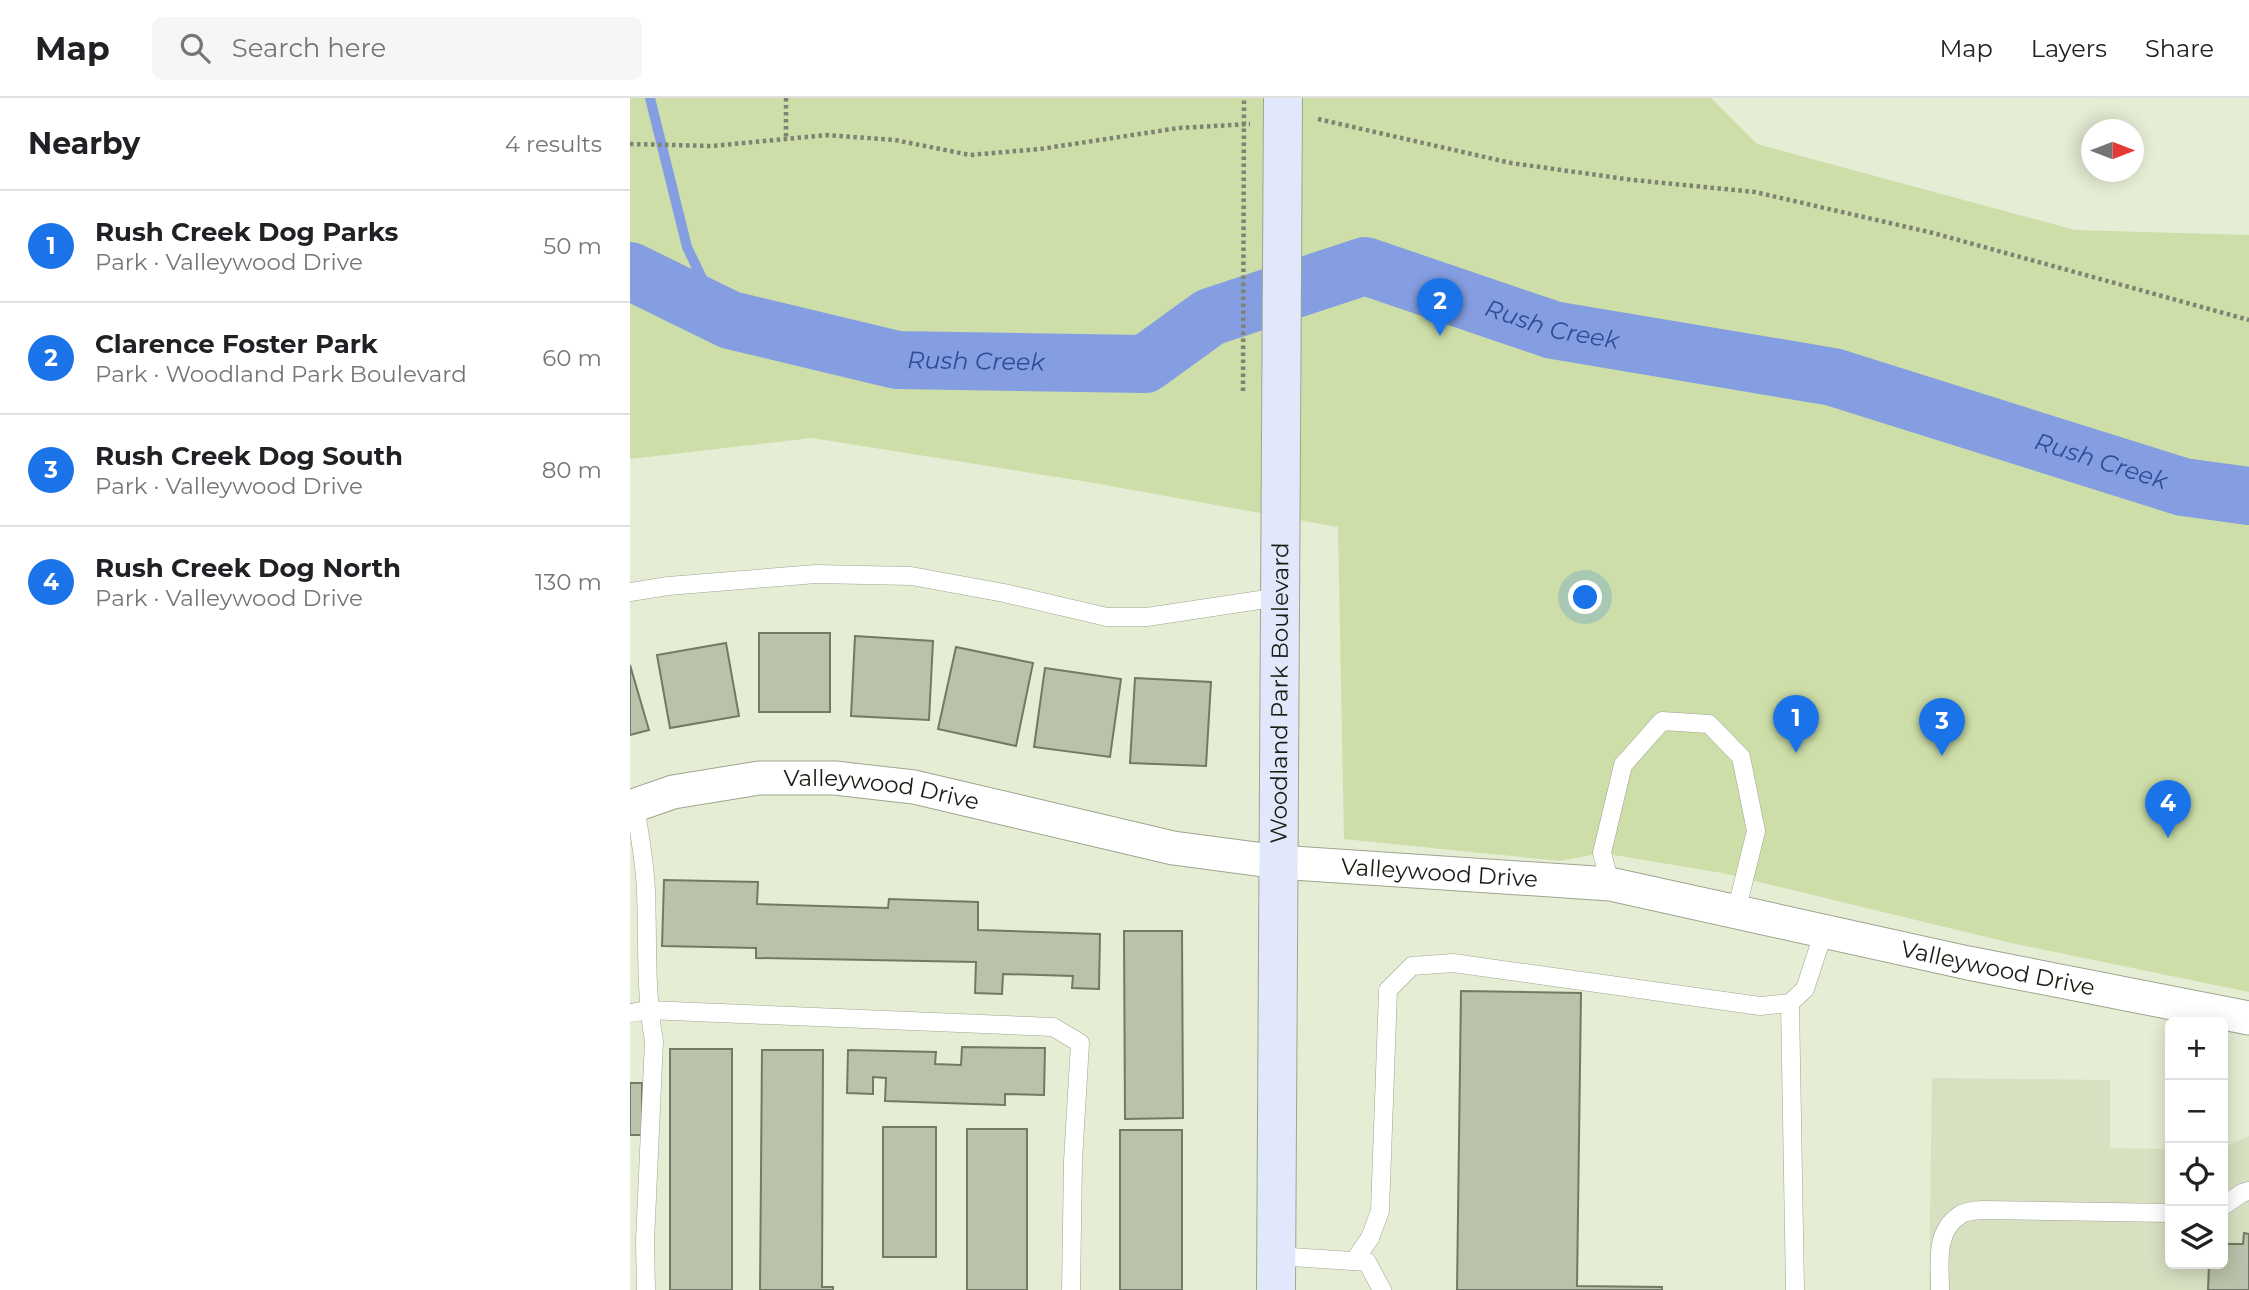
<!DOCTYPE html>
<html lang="en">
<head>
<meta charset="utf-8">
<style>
	:root { --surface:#fff; --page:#f6f6f6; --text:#202124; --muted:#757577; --line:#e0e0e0; --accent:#1a73e8 }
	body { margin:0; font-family:Montserrat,sans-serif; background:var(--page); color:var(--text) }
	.controls { position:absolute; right:21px; bottom:21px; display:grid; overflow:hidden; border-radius:10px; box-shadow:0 4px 18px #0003 }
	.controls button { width:63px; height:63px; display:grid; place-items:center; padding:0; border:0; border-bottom:2px solid var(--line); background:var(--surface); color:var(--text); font:35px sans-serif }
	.compass { position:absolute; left:1451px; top:21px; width:63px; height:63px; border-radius:50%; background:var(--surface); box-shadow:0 4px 18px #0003; rotate:90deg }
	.you { position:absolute; left:956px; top:500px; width:24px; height:24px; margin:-18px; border:5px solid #fff; border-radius:50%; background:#1a73e8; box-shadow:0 0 0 10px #1a73e833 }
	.badge { display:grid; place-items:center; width:46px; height:46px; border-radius:50%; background:var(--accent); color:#fff; font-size:23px; font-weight:700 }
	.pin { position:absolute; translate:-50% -58px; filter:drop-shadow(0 2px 4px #0008) }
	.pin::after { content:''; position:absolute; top:37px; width:24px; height:21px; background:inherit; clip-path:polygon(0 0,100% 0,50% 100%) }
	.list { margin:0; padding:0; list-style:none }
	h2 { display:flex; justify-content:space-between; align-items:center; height:91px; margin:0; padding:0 28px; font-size:30px }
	h2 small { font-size:23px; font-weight:400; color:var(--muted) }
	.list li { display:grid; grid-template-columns:46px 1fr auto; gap:21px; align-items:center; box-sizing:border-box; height:112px; padding:0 28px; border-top:2px solid var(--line) }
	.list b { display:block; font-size:26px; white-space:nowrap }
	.list p { margin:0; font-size:23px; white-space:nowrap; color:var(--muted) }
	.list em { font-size:23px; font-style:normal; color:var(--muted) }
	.icon { flex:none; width:38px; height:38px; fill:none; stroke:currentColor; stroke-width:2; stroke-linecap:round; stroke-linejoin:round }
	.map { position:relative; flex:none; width:1619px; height:1192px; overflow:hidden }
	header { display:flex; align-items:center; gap:42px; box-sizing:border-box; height:98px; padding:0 35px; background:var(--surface); border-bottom:2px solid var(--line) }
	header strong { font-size:33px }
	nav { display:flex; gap:38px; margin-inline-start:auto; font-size:24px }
	.search { width:490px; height:63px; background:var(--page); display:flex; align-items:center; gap:18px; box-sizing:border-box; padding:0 24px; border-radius:10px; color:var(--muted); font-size:26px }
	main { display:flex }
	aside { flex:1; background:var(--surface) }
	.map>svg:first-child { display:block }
	.built { fill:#d7e1c2 }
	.green { fill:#cddea8 }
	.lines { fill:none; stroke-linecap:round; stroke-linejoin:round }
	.stream { stroke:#859ee2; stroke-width:10 }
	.river { stroke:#859ee2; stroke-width:58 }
	.building { fill:#bac2ab; stroke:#727964; stroke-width:2 }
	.lane-casing { stroke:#9ea58e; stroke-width:19 }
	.street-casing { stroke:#9ea58e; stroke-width:35 }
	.secondary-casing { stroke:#9ea58e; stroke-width:40 }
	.path { stroke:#7e8373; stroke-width:4.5; stroke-dasharray:3.5 3.5; stroke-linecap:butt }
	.lane { stroke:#fff; stroke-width:18 }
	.street { stroke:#fff; stroke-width:33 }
	.secondary { stroke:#e1e8fc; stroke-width:38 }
	.labels { text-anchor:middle; stroke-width:5; stroke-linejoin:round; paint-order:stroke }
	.street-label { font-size:23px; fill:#1a1c14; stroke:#f2fae2 }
	.water-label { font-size:24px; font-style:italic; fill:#324a9a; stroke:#f2fae2 }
</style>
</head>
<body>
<header>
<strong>Map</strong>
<div class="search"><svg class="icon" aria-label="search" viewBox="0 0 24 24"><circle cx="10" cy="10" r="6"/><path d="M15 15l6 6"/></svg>Search here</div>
<nav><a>Map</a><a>Layers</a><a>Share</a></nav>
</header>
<main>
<aside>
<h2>Nearby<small>4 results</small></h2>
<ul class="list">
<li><span class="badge">1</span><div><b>Rush Creek Dog Parks</b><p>Park · Valleywood Drive</p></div><em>50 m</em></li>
<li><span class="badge">2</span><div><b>Clarence Foster Park</b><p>Park · Woodland Park Boulevard</p></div><em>60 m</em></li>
<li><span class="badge">3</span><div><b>Rush Creek Dog South</b><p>Park · Valleywood Drive</p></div><em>80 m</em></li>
<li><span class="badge">4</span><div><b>Rush Creek Dog North</b><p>Park · Valleywood Drive</p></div><em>130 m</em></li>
</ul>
</aside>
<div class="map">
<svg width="1619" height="1192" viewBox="0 0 1619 1192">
	<rect width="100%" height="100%" fill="#e5edd5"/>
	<!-- built -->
	<polygon class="built" points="1302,980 1480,982 1480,1050 1540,1051 1540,1166 1593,1166 1593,1050 1619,1038 1619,1192 1299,1192"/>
	<!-- green -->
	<polygon class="green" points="0,0 1081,0 1127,46 1445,132 1619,137 1619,894 1381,845 1092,775 972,755 930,763 714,741 708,429 458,384 182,340 0,361"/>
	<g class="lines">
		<!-- stream -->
		<polyline class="stream" points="20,0 57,149 89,216"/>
		<!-- river -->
		<path class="river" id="s1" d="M0,173L100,222L267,262L515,266L580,219L735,168L923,232L1203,279L1553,389L1619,398"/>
	</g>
	<!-- building -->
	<g class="building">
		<rect x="129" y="535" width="71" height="79"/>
		<polygon points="225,538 303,543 299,622 221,618"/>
		<polygon points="96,545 109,618 40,630 27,557"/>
		<polygon points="326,549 403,565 386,648 308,631"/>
		<polygon points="0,567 19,632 0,637"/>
		<polygon points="415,570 491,581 480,659 404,649"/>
		<polygon points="505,580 581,584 576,668 500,665"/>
		<polygon points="34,782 128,784 127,806 258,810 259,801 348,804 348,832 470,836 469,891 442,890 443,878 373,876 372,896 345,895 346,864 126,860 126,850 32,848"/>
		<polygon points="494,833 552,833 553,1020 495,1021"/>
		<polygon points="831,893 951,895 947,1188 1032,1189 1032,1192 827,1192"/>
		<polygon points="332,949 415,950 414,997 375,996 375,1007 255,1003 256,980 243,979 243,996 217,995 218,952 306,954 305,966 331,967"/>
		<rect x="40" y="951" width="62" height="241"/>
		<polygon points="132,952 193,952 192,1189 203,1189 203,1192 130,1192"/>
		<rect x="0" y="985" width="12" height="52"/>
		<rect x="253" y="1029" width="53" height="130"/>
		<rect x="337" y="1031" width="60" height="161"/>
		<rect x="490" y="1032" width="62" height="160"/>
		<polygon points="1614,1135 1619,1136 1619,1192 1578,1192 1579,1166 1593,1166 1593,1146 1613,1146"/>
	</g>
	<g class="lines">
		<defs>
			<g id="lane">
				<polyline points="0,494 38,488 186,476 281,478 374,495 477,519 517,519 649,499"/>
				<path d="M5,707C9,735 15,764 16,793C18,843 15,894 24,943L15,1143L16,1192"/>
				<polyline points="980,786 972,755 993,667 1032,623 1079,626 1111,659 1126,733 1106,814"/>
				<polyline points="1160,905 1165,1192"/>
				<polyline points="0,915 18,912 423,929 450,945 443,1063 441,1192"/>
				<polyline points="1593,1108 1612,1095 1619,1093"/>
				<polyline points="646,1158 737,1164 752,1192"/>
				<polyline points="724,1163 740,1140 750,1113 758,892 782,868 823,865 1130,908 1160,905 1175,891 1194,833"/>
				<path d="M1310,1192C1310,1166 1304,1134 1330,1117C1335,1113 1345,1113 1352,1112L1540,1115"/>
			</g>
			<g id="street">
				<path id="s2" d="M0,709L43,694L129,680H205L284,689L543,750L648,764L980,786L1338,865L1619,920"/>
			</g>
			<g id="secondary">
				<path id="s3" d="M646,1192L653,0"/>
			</g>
		</defs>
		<!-- lane casing -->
		<use href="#lane" class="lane-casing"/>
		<!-- street casing -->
		<use href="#street" class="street-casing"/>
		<!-- secondary casing -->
		<use href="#secondary" class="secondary-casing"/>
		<!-- path -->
		<g class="path">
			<polyline points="156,0 156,41"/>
			<polyline points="688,21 881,65 1003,82 1125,94 1303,135 1619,222"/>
			<polyline points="0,46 82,48 197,37 265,42 340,57 410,51 549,30 620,26"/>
			<polyline points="613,293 614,0"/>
		</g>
		<!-- lane -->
		<use href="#lane" class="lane"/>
		<!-- street -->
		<use href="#street" class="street"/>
		<!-- secondary -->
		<use href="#secondary" class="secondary"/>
	</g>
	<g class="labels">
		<!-- street labels -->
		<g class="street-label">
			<text dy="8" stroke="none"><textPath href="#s3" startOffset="597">Woodland Park Boulevard</textPath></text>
			<text dy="8" stroke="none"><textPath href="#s2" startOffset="256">Valleywood Drive</textPath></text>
			<text dy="8" stroke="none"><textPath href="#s2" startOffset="822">Valleywood Drive</textPath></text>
			<text dy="8" stroke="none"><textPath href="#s2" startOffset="1390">Valleywood Drive</textPath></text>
		</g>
		<!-- water labels -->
		<g class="water-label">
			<text dy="8" stroke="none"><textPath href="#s1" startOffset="971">Rush Creek</textPath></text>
			<text dy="8" stroke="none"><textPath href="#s1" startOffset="362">Rush Creek</textPath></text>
			<text dy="8" stroke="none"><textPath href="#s1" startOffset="1538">Rush Creek</textPath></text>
		</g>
	</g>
</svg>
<div class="controls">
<button>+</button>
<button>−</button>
<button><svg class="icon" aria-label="locate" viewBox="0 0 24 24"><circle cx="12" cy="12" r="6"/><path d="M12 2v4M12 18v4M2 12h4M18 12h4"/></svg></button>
<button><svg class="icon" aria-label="layers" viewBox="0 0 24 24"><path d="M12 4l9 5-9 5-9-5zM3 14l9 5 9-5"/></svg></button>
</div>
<svg class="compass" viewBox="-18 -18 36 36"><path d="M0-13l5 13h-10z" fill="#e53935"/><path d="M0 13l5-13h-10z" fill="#757577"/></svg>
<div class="you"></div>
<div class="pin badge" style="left:1166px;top:655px">1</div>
<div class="pin badge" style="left:810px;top:238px">2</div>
<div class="pin badge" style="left:1312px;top:658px">3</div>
<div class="pin badge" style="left:1538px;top:740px">4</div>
</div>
</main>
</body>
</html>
